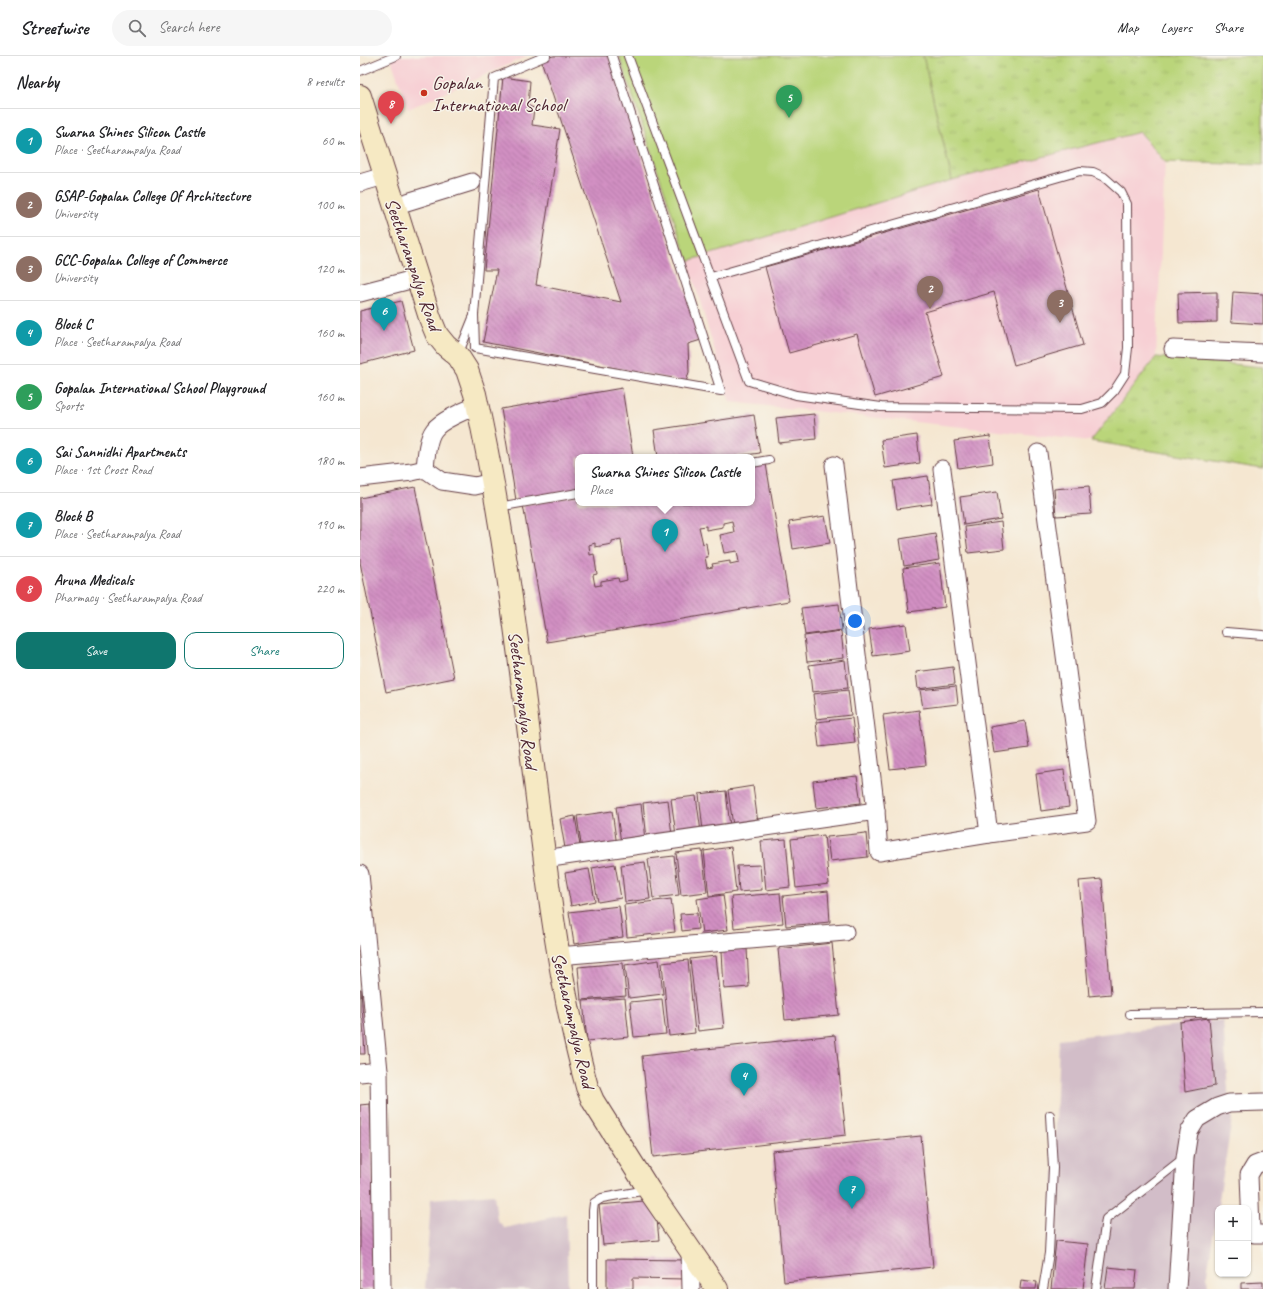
<!DOCTYPE html>
<html lang="en">
<head>
<meta charset="utf-8">
<style>
	:root { --surface:#fff; --page:#f6f6f6; --text:#202124; --muted:#757577; --line:#e0e0e0; --accent:#0f766e }
	body { margin:0; font-family:Caveat,sans-serif; background:var(--page); color:var(--text) }
	.controls { position:absolute; right:12px; bottom:12px; display:grid; overflow:hidden; border-radius:8px; box-shadow:0 1px 3px #0004 }
	.controls button { width:36px; height:36px; display:grid; place-items:center; padding:0; border:0; border-bottom:1px solid var(--line); background:var(--surface); color:var(--text); font:20px sans-serif }
	.you { position:absolute; left:495px; top:565px; width:14px; height:14px; margin:-10px; border:3px solid #fff; border-radius:50%; background:#1a73e8; box-shadow:0 0 0 6px #1a73e833 }
	.badge { display:grid; place-items:center; width:26px; height:26px; border-radius:50%; background:var(--accent); color:#fff; font-size:13px; font-weight:700 }
	.pin { position:absolute; translate:-50% -33px; filter:drop-shadow(0 1px 2px #0008) }
	.pin::after { content:''; position:absolute; top:21px; width:14px; height:12px; background:inherit; clip-path:polygon(0 0,100% 0,50% 100%) }
	.popup { position:absolute; left:215px; top:398px; width:180px; height:52px; box-sizing:border-box; display:grid; place-content:center; border-radius:8px; background:var(--surface); filter:drop-shadow(0 1px 3px #0005); font-size:13px; white-space:nowrap; color:var(--muted) }
	.popup b { font-size:15px; color:var(--text) }
	.popup::after { content:''; position:absolute; left:50%; top:100%; margin-left:-8px; border:8px solid transparent; border-top-color:var(--surface) }
	.list { margin:0; padding:0; list-style:none }
	h2 { display:flex; justify-content:space-between; align-items:center; height:52px; margin:0; padding:0 16px; font-size:17px }
	h2 small { font-size:13px; font-weight:400; color:var(--muted) }
	.list li { display:grid; grid-template-columns:26px 1fr auto; gap:12px; align-items:center; box-sizing:border-box; height:64px; padding:0 16px; border-top:1px solid var(--line) }
	.list b { display:block; font-size:15px; white-space:nowrap }
	.list p { margin:0; font-size:13px; white-space:nowrap; color:var(--muted) }
	.list em { font-size:13px; font-style:normal; color:var(--muted) }
	.actions { display:flex; gap:8px; padding:12px 16px }
	.actions a { flex:1; padding:9px 0; border:1px solid var(--accent); border-radius:12px; text-align:center; font-size:14px; color:var(--accent) }
	.actions .main { background:var(--accent); color:#fff }
	.icon { flex:none; width:22px; height:22px; fill:none; stroke:currentColor; stroke-width:2; stroke-linecap:round; stroke-linejoin:round }
	.map { position:relative; flex:none; width:903px; height:1233px; overflow:hidden }
	header { display:flex; align-items:center; gap:24px; box-sizing:border-box; height:56px; padding:0 20px; background:var(--surface); border-bottom:1px solid var(--line) }
	header strong { font-size:19px }
	nav { display:flex; gap:22px; margin-inline-start:auto; font-size:14px }
	.search { width:280px; height:36px; background:var(--page); display:flex; align-items:center; gap:10px; box-sizing:border-box; padding:0 14px; border-radius:22px; color:var(--muted); font-size:15px }
	main { display:flex }
	aside { flex:1; background:var(--surface) }
	.map>svg:first-child { display:block }
	.built { fill:#f7cfd4 }
	.industrial { fill:#d2bdc8 }
	.grass { fill:url(#grass-tufts); stroke:#827a52 }
	.pitch { fill:#bad57a; stroke:#827a52 }
	.building { fill:url(#building-back-hatch); fill-rule:evenodd }
	.lines { fill:none; stroke-linecap:round; stroke-linejoin:round }
	.lane-casing { stroke:#643d44; stroke-width:10 }
	.street-casing { stroke:#643d44; stroke-width:19 }
	.secondary-casing { stroke:#643d44; stroke-width:24 }
	.lane { stroke:#fff; stroke-width:8 }
	.street { stroke:#fff; stroke-width:17 }
	.secondary { stroke:#f6e9c3; stroke-width:22 }
	.poi-dot { fill:#c8321e; stroke:#f7f3e8; stroke-width:1.5 }
	.labels { text-anchor:middle; stroke-width:3; stroke-linejoin:round; paint-order:stroke }
	.poi-label { font-size:19px; fill:#4a1f2b; stroke:#f7f3e8; text-anchor:start }
	.street-label { font-size:19px; fill:#4a1f2b; stroke:#f7f3e8 }
</style>
</head>
<body>
<header>
<strong>Streetwise</strong>
<div class="search"><svg class="icon" aria-label="search" viewBox="0 0 24 24"><circle cx="10" cy="10" r="6"/><path d="M15 15l6 6"/></svg>Search here</div>
<nav><a>Map</a><a>Layers</a><a>Share</a></nav>
</header>
<main>
<aside>
<h2>Nearby<small>8 results</small></h2>
<ul class="list">
<li><span class="badge" style="background:#0f9aa8">1</span><div><b>Swarna Shines Silicon Castle</b><p>Place · Seetharampalya Road</p></div><em>60 m</em></li>
<li><span class="badge" style="background:#8d6e63">2</span><div><b>GSAP-Gopalan College Of Architecture</b><p>University</p></div><em>100 m</em></li>
<li><span class="badge" style="background:#8d6e63">3</span><div><b>GCC-Gopalan College of Commerce</b><p>University</p></div><em>120 m</em></li>
<li><span class="badge" style="background:#0f9aa8">4</span><div><b>Block C</b><p>Place · Seetharampalya Road</p></div><em>160 m</em></li>
<li><span class="badge" style="background:#2e9e5b">5</span><div><b>Gopalan International School Playground</b><p>Sports</p></div><em>160 m</em></li>
<li><span class="badge" style="background:#0f9aa8">6</span><div><b>Sai Sannidhi Apartments</b><p>Place · 1st Cross Road</p></div><em>180 m</em></li>
<li><span class="badge" style="background:#0f9aa8">7</span><div><b>Block B</b><p>Place · Seetharampalya Road</p></div><em>190 m</em></li>
<li><span class="badge" style="background:#e0444e">8</span><div><b>Aruna Medicals</b><p>Pharmacy · Seetharampalya Road</p></div><em>220 m</em></li>
</ul>
<div class="actions"><a class="main">Save</a><a>Share</a></div>
</aside>
<div class="map">
<svg width="903" height="1233" viewBox="0 0 903 1233">
	<defs>
		<pattern id="grass-tufts" width="24" height="20" patternUnits="userSpaceOnUse"><rect width="24" height="20" fill="#bad57a"/><path d="M3 7l-1-3M5 7V3M7 7l1-3M15 17l-1-3M17 17v-4M19 17l1-3" fill="none" stroke="#a1b66a"/></pattern>
		<pattern id="building-back-hatch" width="6" height="6" patternUnits="userSpaceOnUse"><rect width="6" height="6" fill="#d290c3"/><path d="M-1 5l2 2M0 0l6 6M5-1l2 2" fill="none" stroke="#ac759f"/></pattern>
	</defs>
	<rect width="100%" height="100%" fill="#f7f3e8"/>
	<filter id="ink" filterUnits="userSpaceOnUse"><feTurbulence type="fractalNoise" baseFrequency=".025" numOctaves="2"/><feDisplacementMap in="SourceGraphic" scale="8" xChannelSelector="R" yChannelSelector="G"/><feConvolveMatrix kernelMatrix="1 2 1 2 8 2 1 2 1" color-interpolation-filters="sRGB"/></filter>
	<filter id="wash" filterUnits="userSpaceOnUse"><feTurbulence type="fractalNoise" baseFrequency=".012" numOctaves="4" result="noise"/><feDisplacementMap in="SourceGraphic" scale="16" xChannelSelector="R" yChannelSelector="G"/><feGaussianBlur stdDeviation="0.9" result="paint"/><feColorMatrix in="noise" values="0 0 0 0 0 0 0 0 0 0 0 0 0 0 0 0 0 1.4 0 .05"/><feComposite in="paint" operator="in"/></filter>
	<g filter="url(#wash)">
		<rect width="100%" height="100%" fill="#f5e7d1"/>
		<!-- built -->
		<g class="built">
			<polygon points="30,0 168,0 48,53"/>
			<polygon points="780,76 805,106 796,301 731,385 370,346 328,205 592,124"/>
			<polygon points="247,1203 327,1204 326,1233 247,1233"/>
		</g>
		<!-- industrial -->
		<g class="industrial">
			<polygon points="863,964 869,1047 872,1063 847,1218 848,1233 690,1233 699,983"/>
			<polygon points="134,1138 137,1164 145,1172 206,1158 208,1233 65,1233 71,1143"/>
		</g>
		<!-- grass -->
		<g class="grass">
			<polygon points="563,0 903,0 903,109 805,106 780,76 592,124"/>
			<polygon points="796,301 903,311 903,413 731,385"/>
		</g>
		<!-- pitch -->
		<polygon class="pitch" points="259,0 563,0 592,124 328,205"/>
		<g id="blocks">
			<!-- building -->
			<g class="building">
				<polygon points="193,0 249,0 341,284 328,288 329,316 326,326 123,286 137,214 124,214 143,21 170,25 168,50 174,52 172,69 200,73 176,229 261,246 181,4"/>
				<polygon points="679,133 723,289 654,309 634,236 565,256 584,321 515,341 497,278 429,297 405,211"/>
				<polygon points="857,236 857,266 819,267 818,237"/>
				<polygon points="873,236 903,238 903,268 871,266"/>
				<polygon points="41,245 54,294 0,308 0,255"/>
				<polygon points="262,332 273,401 218,401 218,434 156,444 141,353"/>
				<polygon points="454,358 456,383 419,387 416,362"/>
				<polygon points="394,359 400,397 371,401 298,401 294,374"/>
				<polygon points="557,379 560,407 525,412 521,384"/>
				<polygon points="630,380 633,407 598,412 594,385"/>
				<path d="M406,408L429,545L187,586L163,449L218,440V447H392V411ZM372,465L374,476L360,479L364,497L377,495L379,506L370,508V505L352,508L353,511L347,512L345,501H348L346,487L343,488L339,471L346,470V474L363,471V467ZM261,483L267,524L259,526L258,522L241,525V529L235,530L233,519L237,518L234,498L230,499L229,489L235,487V491L252,488V485Z"/>
				<polygon points="568,420 572,448 537,453 533,425"/>
				<polygon points="729,430 731,458 696,460 694,433"/>
				<polygon points="55,431 94,622 26,636 0,506 0,442"/>
				<polygon points="637,436 641,463 604,469 600,441"/>
				<polygon points="465,460 470,487 433,493 429,466"/>
				<polygon points="641,466 644,493 608,497 605,471"/>
				<polygon points="575,477 579,504 544,510 540,483"/>
				<polygon points="580,507 585,551 549,556 543,512"/>
				<polygon points="479,548 482,574 445,579 441,552"/>
				<polygon points="546,568 550,595 513,600 509,573"/>
				<polygon points="481,575 484,602 447,606 444,580"/>
				<polygon points="485,604 488,632 452,636 449,609"/>
				<polygon points="593,611 595,628 558,633 556,616"/>
				<polygon points="596,630 598,648 563,652 560,634"/>
				<polygon points="488,634 491,659 456,663 453,638"/>
				<polygon points="559,654 566,709 530,713 523,659"/>
				<polygon points="492,662 495,687 459,691 456,666"/>
				<polygon points="665,665 669,692 634,697 630,671"/>
				<polygon points="704,714 709,751 681,755 676,718"/>
				<polygon points="497,720 501,747 456,752 453,725"/>
				<polygon points="393,730 398,767 373,770 368,734"/>
				<polygon points="366,735 370,771 343,775 339,738"/>
				<polygon points="336,740 341,776 316,779 311,743"/>
				<polygon points="308,744 312,780 287,783 283,747"/>
				<polygon points="281,748 285,784 261,787 256,751"/>
				<polygon points="252,755 257,790 222,795 217,760"/>
				<polygon points="215,760 221,796 206,798 200,763"/>
				<polygon points="506,777 508,801 470,805 467,781"/>
				<polygon points="464,779 469,828 436,832 431,783"/>
				<polygon points="426,783 430,831 406,834 401,785"/>
				<polygon points="371,791 376,836 349,840 344,795"/>
				<polygon points="342,794 347,836 321,839 316,797"/>
				<polygon points="314,800 319,839 293,842 288,803"/>
				<polygon points="285,806 290,843 265,846 261,809"/>
				<polygon points="255,808 261,842 238,846 232,812"/>
				<polygon points="400,809 402,834 379,836 377,810"/>
				<polygon points="229,813 235,845 211,850 205,817"/>
				<polygon points="742,823 751,938 729,940 719,825"/>
				<polygon points="468,835 470,866 426,870 423,840"/>
				<polygon points="420,837 423,867 374,872 371,841"/>
				<polygon points="363,839 368,874 342,877 337,843"/>
				<polygon points="311,843 315,876 267,881 264,849"/>
				<polygon points="259,850 263,881 214,888 209,856"/>
				<polygon points="337,857 338,873 322,875 320,858"/>
				<polygon points="472,887 479,959 425,964 418,893"/>
				<polygon points="387,893 389,931 364,933 362,895"/>
				<polygon points="356,900 364,972 338,975 330,903"/>
				<polygon points="299,904 303,938 269,942 265,909"/>
				<polygon points="328,904 335,977 309,980 302,907"/>
				<polygon points="263,907 266,940 221,944 218,911"/>
				<polygon points="0,933 1,933 5,998 0,998"/>
				<polygon points="265,942 269,981 227,985 223,945"/>
				<polygon points="302,943 306,978 274,981 270,946"/>
				<polygon points="849,962 855,1030 825,1036 820,966"/>
				<polygon points="475,979 486,1079 293,1101 282,1000"/>
				<polygon points="10,1048 14,1142 16,1233 0,1233 0,1049"/>
				<polygon points="561,1080 573,1211 424,1226 412,1095"/>
				<polygon points="295,1144 299,1184 243,1189 239,1149"/>
				<polygon points="696,1185 728,1188 723,1233 691,1233"/>
				<polygon points="247,1203 327,1204 326,1223 273,1222 273,1233 247,1233"/>
				<polygon points="748,1211 777,1214 775,1233 745,1233"/>
				<polygon points="661,1224 677,1226 676,1233 660,1233"/>
				<polygon points="903,1226 903,1233 881,1233 881,1227"/>
			</g>
		</g>
	</g>
	<g filter="url(#ink)">
		<use href="#blocks" fill-opacity="0" stroke="#643d44" stroke-width="1"/>
		<g class="lines">
			<defs>
				<g id="lane">
					<polyline points="186,0 134,22 114,259 115,292 361,335 252,0"/>
					<polyline points="268,0 389,325 436,339 521,351 722,353 742,347 754,335 765,318 768,292 767,148 761,136 744,121 733,116 720,115 351,221"/>
					<polyline points="0,15 36,0"/>
					<polyline points="98,299 113,262"/>
					<polyline points="392,407 409,404"/>
					<polyline points="138,451 218,437"/>
					<polyline points="866,576 903,579"/>
					<polyline points="770,958 903,956"/>
					<polyline points="233,1233 233,1155 234,1147 242,1142 287,1134"/>
					<polyline points="683,1233 689,1197 693,1112 690,1059"/>
					<polyline points="736,1233 746,1163 824,1102"/>
				</g>
				<g id="street">
					<polyline points="0,127 24,120"/>
					<polyline points="34,150 112,126"/>
					<polyline points="0,237 58,222"/>
					<polyline points="813,293 903,297"/>
					<polyline points="474,409 516,755"/>
					<path d="M65,413C66,402 67,383 74,374C80,365 107,353 118,350"/>
					<polyline points="582,413 629,778"/>
					<polyline points="0,422 52,416 65,413 82,425 115,430 132,426"/>
					<polyline points="184,803 516,755 519,796 629,778 727,765 678,397"/>
					<polyline points="0,818 19,1015 22,1233"/>
					<polyline points="198,900 485,876"/>
					<polyline points="0,1017 19,1015"/>
					<polyline points="903,1106 895,1109 889,1119 891,1173 894,1178 903,1178"/>
					<polyline points="330,1194 331,1233"/>
					<polyline points="817,1233 825,1102 829,1076 837,1063 857,1051 869,1047 903,1046"/>
				</g>
				<path id="secondary" d="M0,40L70,262L77,279L86,290L98,300L107,314L115,338C143,463 158,591 174,718C187,823 199,929 227,1031L233,1045L289,1134L357,1233"/>
			</defs>
			<!-- lane casing -->
			<use href="#lane" class="lane-casing"/>
			<!-- street casing -->
			<use href="#street" class="street-casing"/>
			<!-- secondary casing -->
			<use href="#secondary" class="secondary-casing"/>
			<!-- lane -->
			<use href="#lane" class="lane"/>
			<!-- street -->
			<use href="#street" class="street"/>
			<!-- secondary -->
			<use href="#secondary" class="secondary"/>
		</g>
	</g>
	<!-- markers -->
	<circle class="poi-dot" cx="64" cy="37" r="4"/>
	<g class="labels">
		<!-- poi labels -->
		<g class="poi-label">
			<text x="72" y="33">Gopalan<tspan x="72" dy="22">International School</tspan></text>
		</g>
		<!-- street labels -->
		<g class="street-label">
			<text transform="translate(54 208) rotate(71)" y="7">Seetharampalya Road</text>
			<text transform="translate(164 644) rotate(83)" y="7">Seetharampalya Road</text>
			<text transform="translate(214 964) rotate(77)" y="7">Seetharampalya Road</text>
		</g>
	</g>
</svg>
<div class="controls">
<button>+</button>
<button>−</button>
</div>
<div class="you"></div>
<div class="pin badge" style="left:305px;top:496px;background:#0f9aa8">1</div>
<div class="popup"><b>Swarna Shines Silicon Castle</b>Place</div>
<div class="pin badge" style="left:570px;top:253px;background:#8d6e63">2</div>
<div class="pin badge" style="left:700px;top:267px;background:#8d6e63">3</div>
<div class="pin badge" style="left:384px;top:1040px;background:#0f9aa8">4</div>
<div class="pin badge" style="left:429px;top:62px;background:#2e9e5b">5</div>
<div class="pin badge" style="left:24px;top:275px;background:#0f9aa8">6</div>
<div class="pin badge" style="left:492px;top:1153px;background:#0f9aa8">7</div>
<div class="pin badge" style="left:31px;top:68px;background:#e0444e">8</div>
</div>
</main>
</body>
</html>
